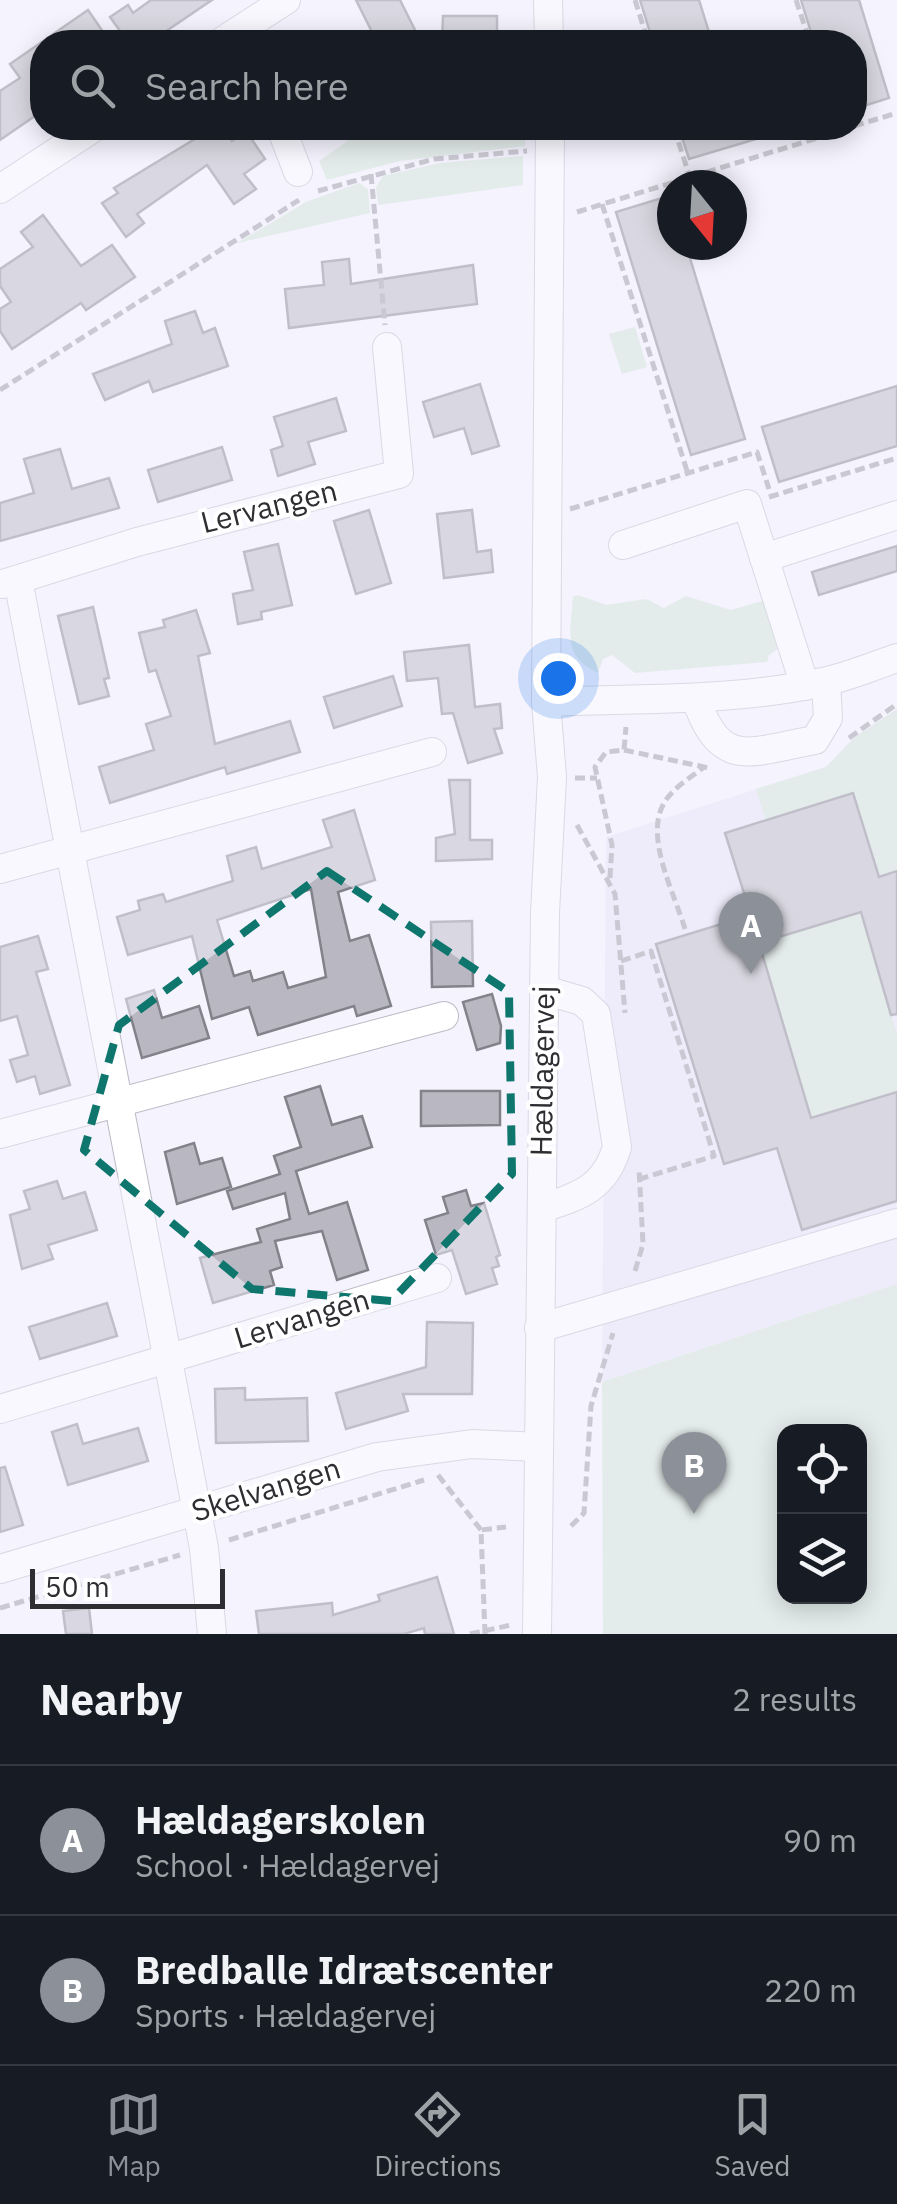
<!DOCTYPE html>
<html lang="en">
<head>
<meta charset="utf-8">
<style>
	:root { --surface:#171b24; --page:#20242c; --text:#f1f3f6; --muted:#9ea1a6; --line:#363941; --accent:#8c9099 }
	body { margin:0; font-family:"IBM Plex Sans",sans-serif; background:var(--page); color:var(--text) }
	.controls { position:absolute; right:30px; bottom:30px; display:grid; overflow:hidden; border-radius:20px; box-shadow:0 5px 25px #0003 }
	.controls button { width:90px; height:90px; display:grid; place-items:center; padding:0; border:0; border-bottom:2px solid var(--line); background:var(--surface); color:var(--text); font:50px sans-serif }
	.compass { position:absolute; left:657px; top:170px; width:90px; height:90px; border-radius:50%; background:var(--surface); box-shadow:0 5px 25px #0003; rotate:162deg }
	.scale { position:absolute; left:30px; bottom:25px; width:195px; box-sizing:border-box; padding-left:10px; border:5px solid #2e2e32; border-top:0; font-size:28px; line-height:35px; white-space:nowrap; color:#2e2e32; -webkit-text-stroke:8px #fff; paint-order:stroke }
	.you { position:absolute; left:558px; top:678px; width:35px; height:35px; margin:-25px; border:8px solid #fff; border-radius:50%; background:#1a73e8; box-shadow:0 0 0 15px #1a73e833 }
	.badge { display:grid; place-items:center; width:65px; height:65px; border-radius:50%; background:var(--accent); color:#fff; font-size:32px; font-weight:700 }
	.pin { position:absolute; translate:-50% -82px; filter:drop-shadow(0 2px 5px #0008) }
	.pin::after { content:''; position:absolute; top:52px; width:35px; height:30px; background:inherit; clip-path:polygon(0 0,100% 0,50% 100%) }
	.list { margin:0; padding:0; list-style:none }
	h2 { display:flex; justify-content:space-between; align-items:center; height:130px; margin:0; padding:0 40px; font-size:42px }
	h2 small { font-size:32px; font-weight:400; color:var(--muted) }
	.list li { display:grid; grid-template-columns:65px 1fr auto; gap:30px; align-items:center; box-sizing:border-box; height:150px; padding:0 40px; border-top:2px solid var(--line) }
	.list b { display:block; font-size:38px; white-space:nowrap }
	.list p { margin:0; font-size:32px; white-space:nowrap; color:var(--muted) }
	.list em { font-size:32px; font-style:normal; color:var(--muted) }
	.icon { flex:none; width:55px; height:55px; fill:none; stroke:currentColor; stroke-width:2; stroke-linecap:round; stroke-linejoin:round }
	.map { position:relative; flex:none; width:897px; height:1634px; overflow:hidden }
	.search { position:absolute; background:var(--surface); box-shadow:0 5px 25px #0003; left:30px; right:30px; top:30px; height:110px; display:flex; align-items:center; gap:25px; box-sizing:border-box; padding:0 35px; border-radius:40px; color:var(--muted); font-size:38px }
	.sheet { height:430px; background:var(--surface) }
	nav { display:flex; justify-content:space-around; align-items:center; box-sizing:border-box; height:140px; border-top:2px solid var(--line); background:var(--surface); font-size:28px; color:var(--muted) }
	nav a { display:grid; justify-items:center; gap:5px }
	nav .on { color:var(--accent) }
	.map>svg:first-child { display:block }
	.built { fill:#e7e5f7 }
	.green { fill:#cfe5d5; fill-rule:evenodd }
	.building { fill:#b9b8c2; stroke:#82828b; stroke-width:2.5; fill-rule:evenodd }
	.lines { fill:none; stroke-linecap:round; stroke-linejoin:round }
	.minor-casing { stroke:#bcbbc5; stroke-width:30 }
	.path { stroke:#97969e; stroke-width:5; stroke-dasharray:10 5; stroke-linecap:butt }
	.minor { stroke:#fff; stroke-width:28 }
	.marked { fill:none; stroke:#0f766e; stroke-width:8; stroke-dasharray:20 12; stroke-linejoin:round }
	.labels { text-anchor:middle; stroke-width:8; stroke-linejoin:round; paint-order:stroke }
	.street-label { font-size:30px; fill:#2e2e32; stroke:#fff }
</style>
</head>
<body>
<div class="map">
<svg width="897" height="1634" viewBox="0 0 897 1634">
	<rect width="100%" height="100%" fill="#f4f3fe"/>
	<!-- built -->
	<polygon class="built" points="897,709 897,1284 602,1382 606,837 826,767 855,737"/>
	<!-- green -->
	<g class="green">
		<polygon points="366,128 525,128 525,146 400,161 327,180 319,161"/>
		<polygon points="523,156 523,185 378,205 376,187 383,176 440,163"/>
		<polygon points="359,183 368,189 370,213 237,243 306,202"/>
		<polygon points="635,327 647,367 622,374 609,334"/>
		<path d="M578,595L606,605L646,599L664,608L686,596L731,610L769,599L784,644L769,655L767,662L635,673L612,655L603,659L598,673C561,655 571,632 573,596Z"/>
		<polygon points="897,709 897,871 879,877 766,821 756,789 826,767 855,737"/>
		<polygon points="861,912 897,1034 897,1092 811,1118 759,943"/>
		<path d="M897,1284V1634H603L602,1382ZM784,1432H860V1596H784Z"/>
	</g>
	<!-- building -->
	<g class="building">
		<polygon points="151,0 212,0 150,42 128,42 110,17 128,5 133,13"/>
		<polygon points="356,0 400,0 421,42 377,42"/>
		<polygon points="640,0 699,0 712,42 653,42"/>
		<polygon points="801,0 859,0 889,98 854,109 854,42 814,42"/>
		<polygon points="88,10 110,42 42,42 42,111 0,140 0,91 20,78 10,64"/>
		<polygon points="443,16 497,16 497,42 442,42"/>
		<polygon points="213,128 223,128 232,141 246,131 265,159 244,174 256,189 234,204 207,165 137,214 144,223 126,237 102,203 118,193 114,188"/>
		<polygon points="679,128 775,128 776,133 689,159"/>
		<polygon points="672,195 672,245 686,245 745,439 691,455 616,212"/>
		<polygon points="43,215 81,266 112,245 135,277 86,310 81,303 12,349 0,331 0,309 11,302 0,286 0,269 33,247 21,232"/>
		<polygon points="349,259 351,284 473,265 477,304 289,328 285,289 324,285 322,262"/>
		<polygon points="195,311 203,333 215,328 228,366 153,392 149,381 105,400 93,374 172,344 165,321"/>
		<polygon points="480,384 499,446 472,454 464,428 434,437 423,402"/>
		<polygon points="897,386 897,446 779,482 762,427"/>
		<polygon points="336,398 346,431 308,442 315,464 278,476 271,450 283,446 274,417"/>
		<polygon points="222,447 232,480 158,502 148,470"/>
		<polygon points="60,449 72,489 109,478 119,508 0,541 0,503 34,493 24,459"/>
		<polygon points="369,510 391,583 356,594 334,521"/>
		<polygon points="472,510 477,552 491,550 493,572 444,578 437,514"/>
		<polygon points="278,544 292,605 261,612 262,619 238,624 233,594 253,590 244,552"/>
		<polygon points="897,546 897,571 819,595 812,572"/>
		<polygon points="93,607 109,678 104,679 109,696 79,704 58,616"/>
		<polygon points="196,610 210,653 198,656 215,744 290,721 300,752 227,774 225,767 110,803 99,767 154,750 146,724 171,716 156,670 149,672 139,633 165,627 163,620"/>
		<polygon points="469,645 475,707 500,704 502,728 494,729 502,753 468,763 453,713 442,714 438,678 407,681 404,652"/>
		<polygon points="393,676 402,706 334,728 324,697"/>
		<polygon points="449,780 470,780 470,840 492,840 492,859 436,861 436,838 455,834"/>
		<polygon points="853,793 879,877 897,871 897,1014 891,1015 861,912 759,943 811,1118 897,1092 897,1201 802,1230 777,1148 724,1164 656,944 751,915 725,833"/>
		<path d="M354,810L375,880L338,892L350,941L369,935L391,1006L357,1016L354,1006L258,1035L249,1007L212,1019L192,936L128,955L117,917L140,910L138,901L163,894L166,902L233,881L227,856L256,847L262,869L332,847L323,820ZM311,889L326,977L288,988L283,972L253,981L250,971L234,976L217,920Z"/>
		<polygon points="472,921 473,986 432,987 431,922"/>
		<polygon points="38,936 48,969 36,972 70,1085 40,1094 35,1076 17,1082 10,1060 28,1055 17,1016 0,1021 0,947"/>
		<polygon points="154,990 162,1018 199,1006 209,1038 142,1058 126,999"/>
		<polygon points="492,994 501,1026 500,1043 477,1050 463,1002"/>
		<polygon points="320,1086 332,1125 362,1116 372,1147 296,1171 309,1214 347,1202 368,1270 337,1280 322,1231 275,1241 282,1267 270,1271 274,1285 213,1303 200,1258 261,1242 257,1229 290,1219 285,1193 233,1209 227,1191 280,1174 274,1156 301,1147 285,1097"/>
		<polygon points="421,1091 500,1091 500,1125 421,1126"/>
		<polygon points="194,1143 200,1164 222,1158 231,1187 177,1204 165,1152"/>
		<polygon points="57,1181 63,1199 85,1192 97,1230 48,1245 53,1259 22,1269 10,1215 30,1209 24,1191"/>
		<polygon points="466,1190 471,1206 484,1203 500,1255 496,1257 499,1266 492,1268 497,1284 466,1294 452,1250 436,1255 425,1220 448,1213 443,1197"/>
		<polygon points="107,1303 117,1336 40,1359 29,1327"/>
		<polygon points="427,1322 473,1323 472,1394 403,1394 408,1411 346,1429 336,1393 426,1367"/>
		<polygon points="245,1388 245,1400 307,1398 308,1441 216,1443 215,1389"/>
		<polygon points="77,1424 83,1444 138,1428 148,1461 68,1485 52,1432"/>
		<polygon points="5,1467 23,1525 0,1532 0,1468"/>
		<polygon points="437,1577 454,1634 425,1634 424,1628 404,1634 259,1634 256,1611 332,1603 333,1615 380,1601 378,1595"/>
		<polygon points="89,1608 92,1634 66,1634 63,1611"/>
	</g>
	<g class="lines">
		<defs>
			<g id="minor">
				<polyline points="548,0 549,42"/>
				<polyline points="221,42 286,0"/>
				<polyline points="281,128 298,172"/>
				<polyline points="0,189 93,128"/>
				<polyline points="623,545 747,504 805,686"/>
				<polyline points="764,558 897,515"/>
				<polyline points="18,580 204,1548 212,1634"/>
				<polyline points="3,584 137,542 399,474 387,347"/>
				<path d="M696,699C721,772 751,751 815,740L828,718L826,682"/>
				<path d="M546,702C638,698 732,702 823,682C848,677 873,666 897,658"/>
				<polyline points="0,869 432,752"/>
				<polyline points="0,1134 444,1016"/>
				<path d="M542,1208C580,1196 605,1188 617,1147L596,1014L582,1001L544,990"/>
				<polyline points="539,1328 897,1223"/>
				<polyline points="0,1409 437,1278"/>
				<polyline points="0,1569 377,1457 472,1444 539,1447"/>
				<polyline points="537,1634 545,913 552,777 546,702 550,128"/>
			</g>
		</defs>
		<!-- minor casing -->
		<use href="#minor" class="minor-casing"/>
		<!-- path -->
		<g class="path">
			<polyline points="635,0 648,42"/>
			<polyline points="796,0 810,42"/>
			<polyline points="854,126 897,113"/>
			<polyline points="674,128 690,178"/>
			<polyline points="371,174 385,325"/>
			<polyline points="318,191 434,159 527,151"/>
			<polyline points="602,204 688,474"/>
			<polyline points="577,212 850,128"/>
			<polyline points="0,390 299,200"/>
			<polyline points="769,497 897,458"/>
			<polyline points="570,509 757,452 769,489"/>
			<polyline points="849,738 897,704"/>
			<polyline points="624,750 709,768"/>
			<polyline points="575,778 597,778"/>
			<polyline points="577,825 615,894 625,1013"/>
			<polyline points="610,878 612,845 595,767 606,752 624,750 626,727"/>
			<path d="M685,929C675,895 645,839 663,805C671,789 690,778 704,767"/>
			<polyline points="621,961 651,951 714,1156 640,1179"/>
			<polyline points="635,1271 643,1244 639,1169"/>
			<polyline points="438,1475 481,1530"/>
			<polyline points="571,1526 584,1513 591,1406 613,1333"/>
			<polyline points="229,1540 424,1480"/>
			<polyline points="0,1608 180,1555"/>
			<polyline points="470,1634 511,1625"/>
			<polyline points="485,1634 481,1530 506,1527"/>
		</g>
		<!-- minor -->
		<use href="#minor" class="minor"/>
	</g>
	<!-- marked area -->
	<path d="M0 0H897V1634H0ZM327,871L509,992L512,1174L391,1301L252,1289L84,1150L119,1025Z" fill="#f4f3fe" fill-opacity=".55" fill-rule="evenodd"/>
	<path class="marked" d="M327,871L509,992L512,1174L391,1301L252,1289L84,1150L119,1025Z"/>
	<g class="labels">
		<!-- street labels -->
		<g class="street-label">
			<text transform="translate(269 507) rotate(-14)" y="10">Lervangen</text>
			<text transform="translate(543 1071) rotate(-89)" y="10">Hældagervej</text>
			<text transform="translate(302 1319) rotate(-17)" y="10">Lervangen</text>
			<text transform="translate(266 1490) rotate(-17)" y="10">Skelvangen</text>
		</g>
	</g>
</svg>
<div class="controls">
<button><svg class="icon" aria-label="locate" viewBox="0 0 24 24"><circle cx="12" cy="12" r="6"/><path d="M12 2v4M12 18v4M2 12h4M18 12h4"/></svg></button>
<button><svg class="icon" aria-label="layers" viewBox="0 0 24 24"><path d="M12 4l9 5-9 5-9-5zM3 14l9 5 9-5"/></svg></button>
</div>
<svg class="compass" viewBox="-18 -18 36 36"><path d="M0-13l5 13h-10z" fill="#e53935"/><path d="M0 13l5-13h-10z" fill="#9ea1a6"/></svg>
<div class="scale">50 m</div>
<div class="you"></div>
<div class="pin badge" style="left:751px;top:974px">A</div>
<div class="pin badge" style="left:694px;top:1514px">B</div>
<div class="search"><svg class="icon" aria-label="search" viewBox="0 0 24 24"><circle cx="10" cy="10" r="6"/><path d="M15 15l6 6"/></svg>Search here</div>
</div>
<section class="sheet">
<h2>Nearby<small>2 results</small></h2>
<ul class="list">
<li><span class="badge">A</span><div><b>Hældagerskolen</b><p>School · Hældagervej</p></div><em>90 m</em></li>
<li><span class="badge">B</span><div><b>Bredballe Idrætscenter</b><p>Sports · Hældagervej</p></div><em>220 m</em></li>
</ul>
</section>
<nav>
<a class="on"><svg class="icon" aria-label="map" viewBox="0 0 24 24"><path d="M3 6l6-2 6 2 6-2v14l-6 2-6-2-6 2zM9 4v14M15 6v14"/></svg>Map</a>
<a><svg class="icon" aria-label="directions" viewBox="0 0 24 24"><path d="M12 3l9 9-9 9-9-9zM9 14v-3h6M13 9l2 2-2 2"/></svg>Directions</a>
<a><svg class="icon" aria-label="saved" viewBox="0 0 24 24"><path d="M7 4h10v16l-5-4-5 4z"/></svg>Saved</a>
</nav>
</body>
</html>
